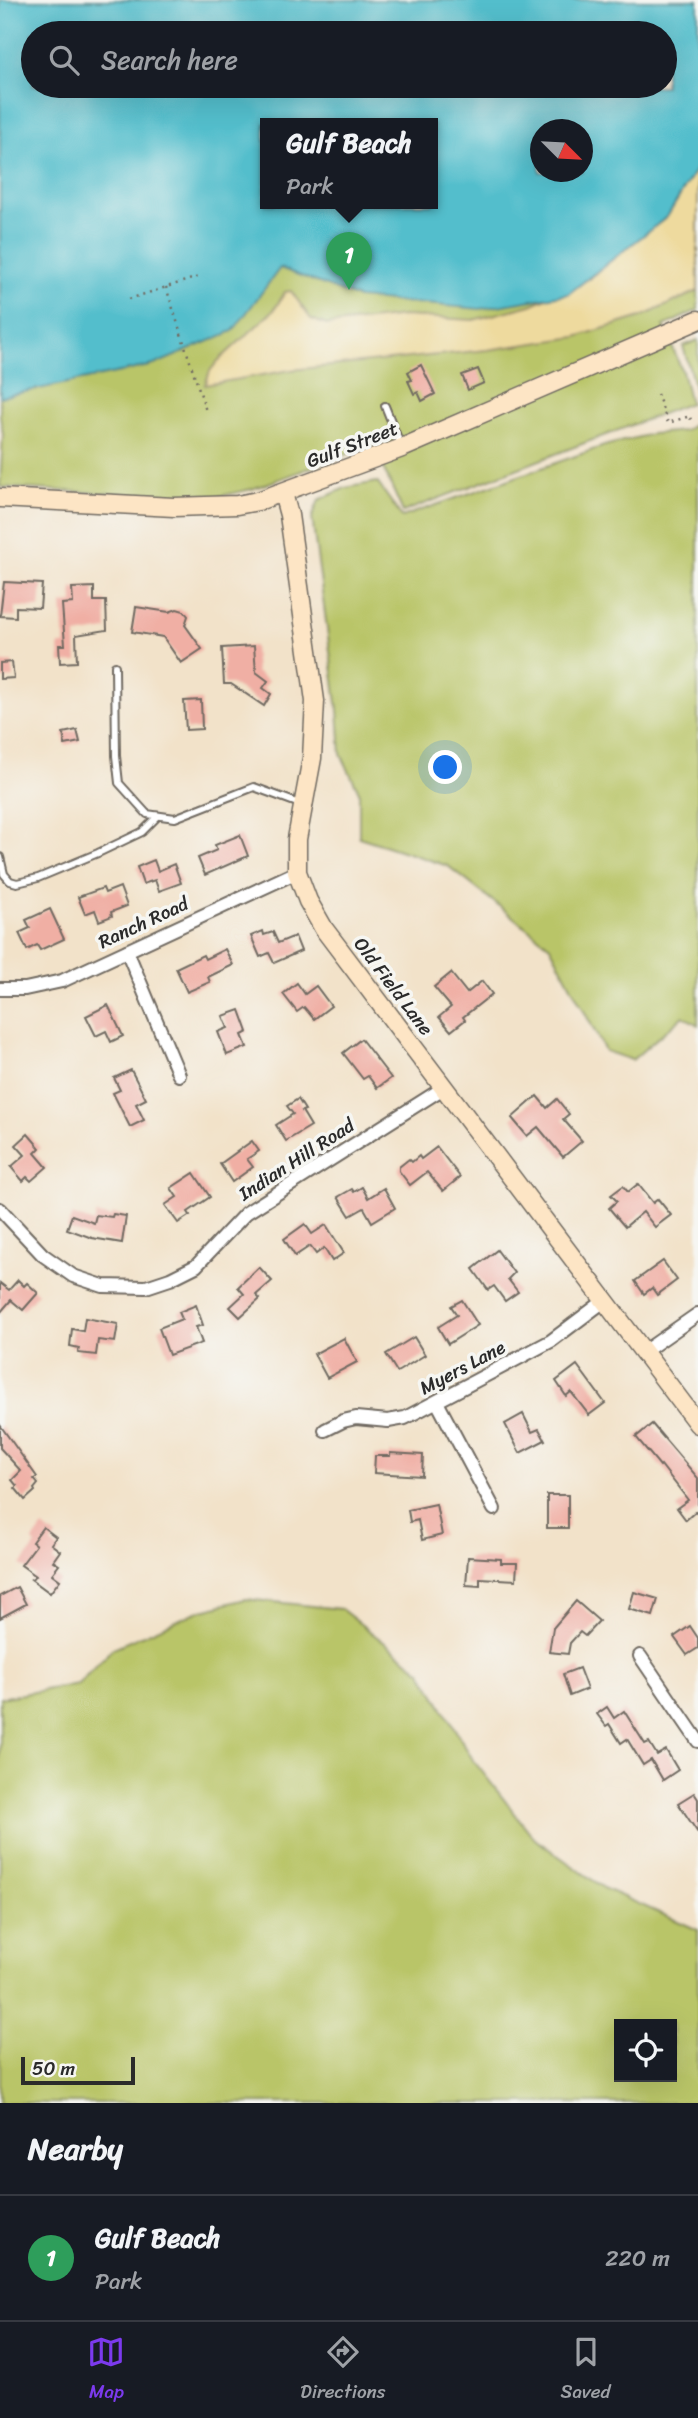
<!DOCTYPE html>
<html lang="en">
<head>
<meta charset="utf-8">
<style>
	:root { --surface:#171b24; --page:#242831; --text:#f1f3f6; --muted:#9ea1a6; --line:#363941; --accent:#7c3aed }
	body { margin:0; font-family:Sriracha,sans-serif; background:var(--page); color:var(--text) }
	.controls { position:absolute; right:21px; bottom:21px; display:grid; overflow:hidden; border-radius:0px; box-shadow:0 7px 28px #0002 }
	.controls button { width:63px; height:63px; display:grid; place-items:center; padding:0; border:0; border-bottom:2px solid var(--line); background:var(--surface); color:var(--text); font:35px sans-serif }
	.compass { position:absolute; left:530px; top:119px; width:63px; height:63px; border-radius:50%; background:var(--surface); box-shadow:0 7px 28px #0002; rotate:114deg }
	.scale { position:absolute; left:21px; bottom:18px; width:114px; box-sizing:border-box; padding-left:7px; border:4px solid #2b2b2b; border-top:0; font-size:19px; line-height:24px; white-space:nowrap; color:#2b2b2b; -webkit-text-stroke:5px #f6f6f2; paint-order:stroke }
	.you { position:absolute; left:446px; top:768px; width:24px; height:24px; margin:-18px; border:5px solid #fff; border-radius:50%; background:#1a73e8; box-shadow:0 0 0 10px #1a73e833 }
	.badge { display:grid; place-items:center; width:46px; height:46px; border-radius:50%; background:var(--accent); color:#fff; font-size:23px; font-weight:700 }
	.pin { position:absolute; translate:-50% -58px; filter:drop-shadow(0 2px 4px #0008) }
	.pin::after { content:''; position:absolute; top:37px; width:24px; height:21px; background:inherit; clip-path:polygon(0 0,100% 0,50% 100%) }
	.popup { position:absolute; left:260px; top:118px; width:178px; height:91px; box-sizing:border-box; display:grid; place-content:center; border-radius:0px; background:var(--surface); filter:drop-shadow(0 2px 5px #0005); font-size:23px; white-space:nowrap; color:var(--muted) }
	.popup b { font-size:26px; color:var(--text) }
	.popup::after { content:''; position:absolute; left:50%; top:100%; margin-left:-14px; border:14px solid transparent; border-top-color:var(--surface) }
	.list { margin:0; padding:0; list-style:none }
	h2 { display:flex; justify-content:space-between; align-items:center; height:91px; margin:0; padding:0 28px; font-size:30px }
	h2 small { font-size:23px; font-weight:400; color:var(--muted) }
	.list li { display:grid; grid-template-columns:46px 1fr auto; gap:21px; align-items:center; box-sizing:border-box; height:126px; padding:0 28px; border-top:2px solid var(--line) }
	.list b { display:block; font-size:26px; white-space:nowrap }
	.list p { margin:0; font-size:23px; white-space:nowrap; color:var(--muted) }
	.list em { font-size:23px; font-style:normal; color:var(--muted) }
	.icon { flex:none; width:38px; height:38px; fill:none; stroke:currentColor; stroke-width:2; stroke-linecap:round; stroke-linejoin:round }
	.map { position:relative; flex:none; width:698px; height:2103px; overflow:hidden }
	.search { position:absolute; background:var(--surface); box-shadow:0 7px 28px #0002; left:21px; right:21px; top:21px; height:77px; display:flex; align-items:center; gap:18px; box-sizing:border-box; padding:0 24px; border-radius:38px; color:var(--muted); font-size:26px }
	.sheet { height:217px; background:var(--surface) }
	nav { display:flex; justify-content:space-around; align-items:center; box-sizing:border-box; height:98px; border-top:2px solid var(--line); background:var(--surface); font-size:19px; color:var(--muted) }
	nav a { display:grid; justify-items:center; gap:4px }
	nav .on { color:var(--accent) }
	.map>svg:first-child { display:block }
	.green { fill:#b9c567; stroke:#727849; stroke-width:2; fill-rule:evenodd }
	.sand { fill:#eeda9e; stroke:#8c8264; stroke-width:2 }
	.water { fill:#52becc; stroke:#3e747c; stroke-width:2; fill-rule:evenodd }
	.building { fill:#f0afa4 }
	.lines { fill:none; stroke-linecap:round; stroke-linejoin:round }
	.lane-casing { stroke:#716b62; stroke-width:10 }
	.street-casing { stroke:#716b62; stroke-width:16 }
	.secondary-casing { stroke:#716b62; stroke-width:21 }
	.path { stroke:#716b62; stroke-width:2.5; stroke-dasharray:2 5; stroke-linecap:butt }
	.lane { stroke:#fff; stroke-width:6 }
	.street { stroke:#fff; stroke-width:12 }
	.secondary { stroke:#fde5c5; stroke-width:18 }
	.labels { text-anchor:middle; stroke-width:7; stroke-linejoin:round; paint-order:stroke }
	.street-label { font-size:19px; fill:#2b2b2b; stroke:#f6f6f2 }
</style>
</head>
<body>
<div class="map">
<svg width="698" height="2103" viewBox="0 0 698 2103">
	<rect width="100%" height="100%" fill="#f6f6f2"/>
	<filter id="ink" filterUnits="userSpaceOnUse"><feTurbulence type="fractalNoise" baseFrequency=".0143" numOctaves="2"/><feDisplacementMap in="SourceGraphic" scale="14" xChannelSelector="R" yChannelSelector="G"/><feConvolveMatrix kernelMatrix="1 2 1 2 8 2 1 2 1" color-interpolation-filters="sRGB"/></filter>
	<filter id="wash" filterUnits="userSpaceOnUse"><feTurbulence type="fractalNoise" baseFrequency=".00686" numOctaves="4" result="noise"/><feDisplacementMap in="SourceGraphic" scale="28" xChannelSelector="R" yChannelSelector="G"/><feGaussianBlur stdDeviation="1.57" result="paint"/><feColorMatrix in="noise" values="0 0 0 0 0 0 0 0 0 0 0 0 0 0 0 0 0 1.4 0 .05"/><feComposite in="paint" operator="in"/></filter>
	<g filter="url(#wash)">
		<rect width="100%" height="100%" fill="#f2e2c9"/>
		<!-- green -->
		<g class="green">
			<polygon points="698,95 698,310 664,326 682,371 690,403 403,512 373,445 252,489 216,497 151,496 0,487 3,434 0,416 0,270 265,204 433,204 582,172"/>
			<polygon points="698,340 698,399 683,346"/>
			<polygon points="698,422 698,1025 683,1016 632,1060 605,1051 550,946 448,866 359,837 359,792 341,754 338,710 312,518 319,500 345,488 377,482 402,517 604,446 651,434 684,431"/>
			<path d="M245,1599L341,1609L421,1671L473,1760L535,1839L605,1889L698,1930V2103H0V1698L78,1684L113,1648L199,1611ZM619,2024H672V2077H619Z"/>
		</g>
		<!-- sand -->
		<polygon class="sand" points="698,170 698,291 641,317 576,337 487,350 291,370 205,385 210,371 218,361 274,310 285,292 291,291 311,319 327,325 404,316 473,320 531,305 589,279 665,215 691,177"/>
		<!-- water -->
		<path class="water" d="M0,0H698V166L667,217L568,294L480,309L358,298L280,268L233,331L154,365L0,397ZM33,33H665V86H33ZM265,124H433V204H265ZM540,130H582V172H540Z"/>
		<g id="blocks">
			<!-- building -->
			<g class="building">
				<polygon points="421,365 435,394 422,401 418,392 414,394 408,381 412,380 408,372"/>
				<polygon points="478,369 484,383 468,390 462,375"/>
				<polygon points="4,582 42,584 40,608 16,607 16,617 0,616"/>
				<polygon points="94,587 94,601 106,601 107,630 76,635 77,662 60,663 59,645 65,645 62,604 73,603 72,588"/>
				<polygon points="136,607 169,612 177,609 184,611 188,616 185,625 202,649 181,663 163,637 132,632"/>
				<polygon points="254,646 256,672 268,681 263,688 271,694 264,706 231,684 224,684 222,648"/>
				<polygon points="12,662 14,678 0,679 0,663"/>
				<polygon points="201,700 202,729 186,730 184,701"/>
				<polygon points="77,730 80,742 65,745 63,733"/>
				<polygon points="240,835 248,856 205,875 198,858 217,850 215,845"/>
				<polygon points="154,860 158,871 174,864 181,883 159,891 155,880 143,884 137,867"/>
				<polygon points="120,887 127,906 111,912 112,916 99,921 95,910 85,914 78,897 103,888 105,893"/>
				<polygon points="50,909 64,939 40,950 37,945 27,950 19,933 30,928 26,920"/>
				<polygon points="263,931 264,935 273,932 278,943 295,936 301,951 274,963 269,953 260,957 251,936"/>
				<polygon points="225,949 233,965 208,977 210,982 187,992 176,968 203,955 205,959"/>
				<polygon points="451,973 467,993 482,981 492,994 463,1017 465,1020 451,1031 439,1017 451,1007 434,987"/>
				<polygon points="297,983 305,994 316,986 331,1006 314,1019 304,1007 297,1012 283,994"/>
				<polygon points="108,1005 123,1036 111,1042 106,1031 96,1036 86,1016"/>
				<polygon points="240,1010 248,1032 242,1035 247,1047 227,1055 218,1032 228,1028 223,1016"/>
				<polygon points="361,1039 391,1078 377,1088 368,1076 363,1079 343,1053"/>
				<polygon points="131,1070 146,1099 136,1104 144,1120 130,1127 113,1093 120,1090 114,1078"/>
				<polygon points="537,1096 547,1108 557,1099 569,1114 563,1119 582,1141 563,1157 538,1127 527,1136 512,1118"/>
				<polygon points="298,1099 305,1110 302,1111 311,1126 286,1141 276,1125 293,1114 287,1106"/>
				<polygon points="28,1134 40,1148 35,1153 47,1167 31,1181 27,1177 23,1181 11,1167 25,1155 16,1145"/>
				<polygon points="252,1141 259,1151 247,1159 253,1167 232,1182 220,1164"/>
				<polygon points="437,1147 460,1177 443,1191 427,1172 410,1185 399,1171 399,1167 409,1159 412,1162 419,1156 421,1159"/>
				<polygon points="194,1173 210,1197 188,1212 190,1215 178,1223 165,1205 177,1197 171,1188"/>
				<polygon points="638,1184 653,1203 658,1199 671,1215 655,1227 643,1212 625,1227 609,1208 617,1201 611,1195 623,1186 628,1192"/>
				<polygon points="362,1187 368,1198 384,1188 395,1208 372,1222 364,1208 350,1216 338,1197 352,1189 354,1192"/>
				<polygon points="113,1214 126,1216 122,1243 92,1238 67,1229 72,1215 94,1223 96,1215 112,1217"/>
				<polygon points="305,1224 312,1234 326,1225 344,1253 332,1261 324,1248 316,1254 310,1246 295,1256 284,1239"/>
				<polygon points="497,1250 514,1273 508,1279 518,1292 505,1301 494,1286 488,1290 473,1269"/>
				<polygon points="663,1261 677,1280 657,1295 652,1288 644,1294 635,1281"/>
				<polygon points="259,1267 272,1281 256,1295 260,1299 240,1317 230,1307 244,1294 238,1287"/>
				<polygon points="18,1280 24,1286 27,1283 38,1293 23,1310 11,1300 0,1313 0,1283 9,1290"/>
				<polygon points="462,1300 478,1325 448,1344 438,1327 457,1315 451,1306"/>
				<polygon points="196,1305 203,1325 196,1327 202,1343 169,1355 159,1328 182,1319 179,1312"/>
				<polygon points="85,1318 118,1324 115,1342 98,1340 96,1355 78,1353 79,1348 70,1346 72,1329 83,1331"/>
				<polygon points="414,1337 425,1355 397,1372 386,1354"/>
				<polygon points="344,1338 357,1362 327,1378 314,1354"/>
				<polygon points="577,1365 605,1403 589,1415 571,1392 566,1396 556,1381"/>
				<polygon points="523,1414 532,1432 539,1429 545,1440 520,1453 505,1424"/>
				<polygon points="652,1424 698,1478 698,1513 696,1511 686,1520 677,1508 688,1500 661,1465 660,1466 636,1437"/>
				<polygon points="0,1425 37,1477 34,1479 38,1484 34,1489 35,1491 25,1500 15,1488 17,1486 12,1480 21,1471 0,1448"/>
				<polygon points="390,1453 423,1455 422,1476 374,1473 375,1456 390,1456"/>
				<rect x="547" y="1495" width="21" height="33"/>
				<polygon points="436,1504 442,1535 422,1540 418,1520 410,1522 408,1510"/>
				<polygon points="43,1527 56,1537 51,1544 60,1551 53,1561 59,1565 52,1574 60,1580 50,1593 31,1579 36,1576 21,1565 36,1545 32,1542"/>
				<polygon points="468,1557 501,1559 501,1563 517,1563 516,1580 480,1578 480,1586 466,1585"/>
				<polygon points="17,1587 26,1604 0,1618 0,1596"/>
				<polygon points="634,1592 658,1599 653,1616 629,1609"/>
				<polygon points="576,1601 599,1621 585,1636 580,1632 570,1643 568,1654 549,1652 553,1628"/>
				<polygon points="690,1626 698,1638 698,1648 687,1655 674,1637"/>
				<polygon points="579,1668 587,1689 570,1696 563,1674"/>
				<polygon points="607,1707 614,1718 624,1711 645,1744 649,1742 657,1755 666,1750 678,1770 663,1780 651,1760 643,1765 627,1739 621,1743 609,1724 606,1726 597,1714"/>
				<polygon points="694,1793 698,1799 698,1833 678,1803"/>
			</g>
		</g>
	</g>
	<g filter="url(#ink)">
		<use href="#blocks" fill-opacity="0" stroke="#716b62" stroke-width="2"/>
		<g class="lines">
			<defs>
				<g id="lane">
					<polyline points="385,406 401,446"/>
					<polyline points="115,666 116,756 119,783 147,814 175,818 254,787 300,804"/>
					<polyline points="0,857 4,874 10,881 17,883 38,878 98,853 142,832 158,816"/>
				</g>
				<g id="street">
					<polyline points="127,951 179,1075"/>
					<polyline points="0,989 25,989 62,981 297,872"/>
					<polyline points="0,1209 43,1255 73,1276 103,1286 146,1287 170,1279 196,1266 246,1213 445,1087"/>
					<polyline points="645,1351 698,1314"/>
					<polyline points="437,1402 494,1509"/>
					<polyline points="325,1430 343,1421 356,1418 388,1421 405,1418 551,1341 604,1301"/>
					<polyline points="640,1656 698,1741"/>
				</g>
				<g id="secondary">
					<polyline points="283,493 289,515 315,701 312,758 297,839 297,872 308,901 324,929 698,1424"/>
					<polyline points="0,498 174,507 237,505 258,501 402,448 698,320"/>
				</g>
			</defs>
			<!-- lane casing -->
			<use href="#lane" class="lane-casing"/>
			<!-- street casing -->
			<use href="#street" class="street-casing"/>
			<!-- secondary casing -->
			<use href="#secondary" class="secondary-casing"/>
			<!-- path -->
			<g class="path">
				<polyline points="166,287 206,411"/>
				<polyline points="129,299 198,277"/>
				<polyline points="657,394 668,423 690,416 691,421"/>
			</g>
			<!-- lane -->
			<use href="#lane" class="lane"/>
			<!-- street -->
			<use href="#street" class="street"/>
			<!-- secondary -->
			<use href="#secondary" class="secondary"/>
		</g>
	</g>
	<g class="labels">
		<!-- street labels -->
		<g class="street-label">
			<text transform="translate(352 444) rotate(-21)" y="7">Gulf Street</text>
			<text transform="translate(143 922) rotate(-25)" y="7">Ranch Road</text>
			<text transform="translate(394 986) rotate(53)" y="7">Old Field Lane</text>
			<text transform="translate(296 1159) rotate(-33)" y="7">Indian Hill Road</text>
			<text transform="translate(462 1367) rotate(-28)" y="7">Myers Lane</text>
		</g>
	</g>
</svg>
<div class="controls">
<button><svg class="icon" aria-label="locate" viewBox="0 0 24 24"><circle cx="12" cy="12" r="6"/><path d="M12 2v4M12 18v4M2 12h4M18 12h4"/></svg></button>
</div>
<svg class="compass" viewBox="-18 -18 36 36"><path d="M0-13l5 13h-10z" fill="#e53935"/><path d="M0 13l5-13h-10z" fill="#9ea1a6"/></svg>
<div class="scale">50 m</div>
<div class="you"></div>
<div class="pin badge" style="left:349px;top:290px;background:#2e9e5b">1</div>
<div class="popup"><b>Gulf Beach</b>Park</div>
<div class="search"><svg class="icon" aria-label="search" viewBox="0 0 24 24"><circle cx="10" cy="10" r="6"/><path d="M15 15l6 6"/></svg>Search here</div>
</div>
<section class="sheet">
<h2>Nearby<small></small></h2>
<ul class="list">
<li><span class="badge" style="background:#2e9e5b">1</span><div><b>Gulf Beach</b><p>Park</p></div><em>220 m</em></li>
</ul>
</section>
<nav>
<a class="on"><svg class="icon" aria-label="map" viewBox="0 0 24 24"><path d="M3 6l6-2 6 2 6-2v14l-6 2-6-2-6 2zM9 4v14M15 6v14"/></svg>Map</a>
<a><svg class="icon" aria-label="directions" viewBox="0 0 24 24"><path d="M12 3l9 9-9 9-9-9zM9 14v-3h6M13 9l2 2-2 2"/></svg>Directions</a>
<a><svg class="icon" aria-label="saved" viewBox="0 0 24 24"><path d="M7 4h10v16l-5-4-5 4z"/></svg>Saved</a>
</nav>
</body>
</html>
